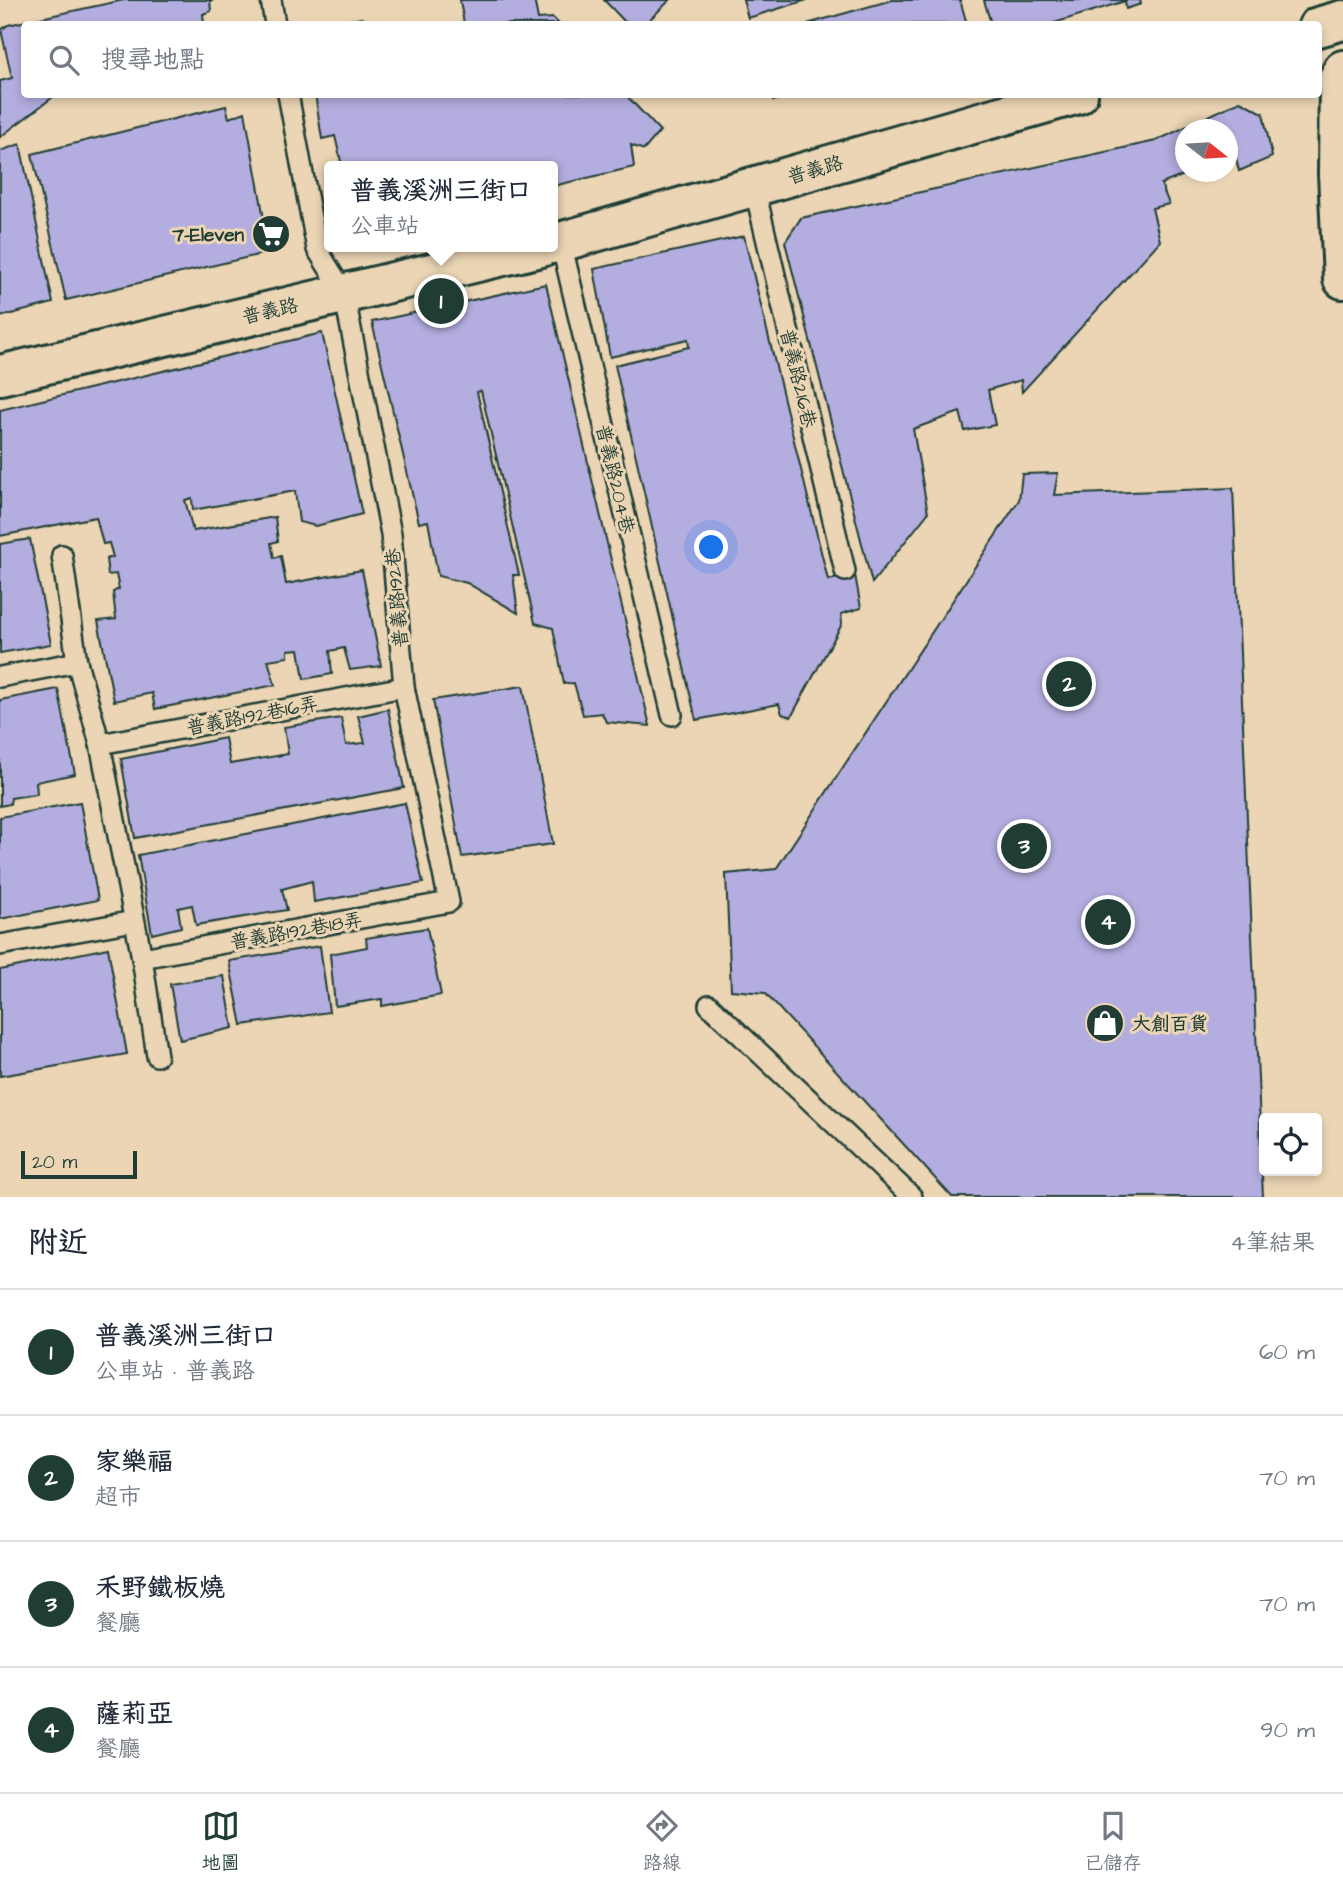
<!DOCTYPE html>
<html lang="zh-TW">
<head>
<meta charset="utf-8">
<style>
	:root { --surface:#fff; --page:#f6f6f7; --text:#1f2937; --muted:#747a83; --line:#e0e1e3; --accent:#1f3d34 }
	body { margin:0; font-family:"Architects Daughter","LXGW WenKai TC",sans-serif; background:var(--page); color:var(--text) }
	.controls { position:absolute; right:21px; bottom:21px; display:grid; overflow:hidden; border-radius:7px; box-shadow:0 4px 10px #0003 }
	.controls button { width:63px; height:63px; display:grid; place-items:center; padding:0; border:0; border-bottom:2px solid var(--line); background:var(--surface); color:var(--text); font:35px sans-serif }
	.compass { position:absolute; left:1175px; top:119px; width:63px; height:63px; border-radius:50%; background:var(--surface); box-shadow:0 4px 10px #0003; rotate:107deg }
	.scale { position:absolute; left:21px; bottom:18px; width:116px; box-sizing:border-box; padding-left:7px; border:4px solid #1f3d34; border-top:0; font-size:19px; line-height:24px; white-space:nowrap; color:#1f3d34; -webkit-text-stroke:5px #ebd5b4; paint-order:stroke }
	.you { position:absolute; left:712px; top:548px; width:24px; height:24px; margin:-18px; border:5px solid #fff; border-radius:50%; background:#1a73e8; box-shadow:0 0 0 10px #1a73e833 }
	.badge { display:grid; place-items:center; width:46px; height:46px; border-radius:50%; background:var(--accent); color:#fff; font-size:23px; font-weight:700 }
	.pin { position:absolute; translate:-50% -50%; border:4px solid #fff; box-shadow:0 2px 7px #0006 }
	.popup { position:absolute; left:324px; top:161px; width:234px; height:91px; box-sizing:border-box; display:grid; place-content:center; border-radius:7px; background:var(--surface); filter:drop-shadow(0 2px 5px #0005); font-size:23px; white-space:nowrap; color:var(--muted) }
	.popup b { font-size:26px; color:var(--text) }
	.popup::after { content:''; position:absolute; left:50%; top:100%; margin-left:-14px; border:14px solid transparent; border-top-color:var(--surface) }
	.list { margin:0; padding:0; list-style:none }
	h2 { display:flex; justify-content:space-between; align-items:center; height:91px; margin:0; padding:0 28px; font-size:30px }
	h2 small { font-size:23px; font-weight:400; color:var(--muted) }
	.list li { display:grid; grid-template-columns:46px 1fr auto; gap:21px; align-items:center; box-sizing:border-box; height:126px; padding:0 28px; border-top:2px solid var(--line) }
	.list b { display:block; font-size:26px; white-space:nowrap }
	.list p { margin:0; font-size:23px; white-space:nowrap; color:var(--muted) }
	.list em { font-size:23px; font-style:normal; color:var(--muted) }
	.icon { flex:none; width:38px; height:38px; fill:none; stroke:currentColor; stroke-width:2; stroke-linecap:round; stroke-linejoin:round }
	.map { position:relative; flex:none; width:1343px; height:1197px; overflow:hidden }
	.search { position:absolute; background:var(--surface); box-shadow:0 4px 10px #0003; left:21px; right:21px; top:21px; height:77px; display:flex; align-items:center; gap:18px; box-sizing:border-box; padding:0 24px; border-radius:7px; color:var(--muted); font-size:26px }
	.sheet { height:595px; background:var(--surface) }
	nav { display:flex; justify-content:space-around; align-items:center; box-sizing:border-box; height:98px; border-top:2px solid var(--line); background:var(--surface); font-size:19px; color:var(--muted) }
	nav a { display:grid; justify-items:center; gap:4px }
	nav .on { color:var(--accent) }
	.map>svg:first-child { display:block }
	.building { fill:#b4aee0; stroke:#1f3d34; stroke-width:2 }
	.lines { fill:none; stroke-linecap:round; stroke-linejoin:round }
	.lane-casing { stroke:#1f3d34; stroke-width:24 }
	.secondary-casing { stroke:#1f3d34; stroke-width:44 }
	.lane { stroke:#ebd5b4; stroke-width:19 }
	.secondary { stroke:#ebd5b4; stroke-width:38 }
	.labels { text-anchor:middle; stroke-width:6; stroke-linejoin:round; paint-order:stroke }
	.street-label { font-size:19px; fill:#1f3d34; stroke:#ebd5b4 }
	.poi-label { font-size:19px; font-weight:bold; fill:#1f3d34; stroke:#ebd5b4; text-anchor:end }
</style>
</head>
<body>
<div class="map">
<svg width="1343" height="1197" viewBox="0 0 1343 1197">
	<rect width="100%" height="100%" fill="#ebd5b4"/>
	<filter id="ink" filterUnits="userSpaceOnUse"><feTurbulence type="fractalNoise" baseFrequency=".0143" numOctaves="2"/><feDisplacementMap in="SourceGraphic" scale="14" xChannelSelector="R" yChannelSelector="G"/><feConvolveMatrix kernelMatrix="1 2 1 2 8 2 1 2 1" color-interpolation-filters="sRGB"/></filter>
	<g filter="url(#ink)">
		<!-- building -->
		<g class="building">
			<polygon points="124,0 214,0 210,1 211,11 203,14 204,24 24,24 24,94 57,94 0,137 0,81 12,78 1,30 8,25"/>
			<polygon points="460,0 532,0 535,4 538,19 553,18 559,24 464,24"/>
			<polygon points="604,0 670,0 645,24 627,24"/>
			<polygon points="743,0 807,0 748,18"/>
			<polygon points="892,0 960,0 967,24 807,24"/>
			<polygon points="984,0 1140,0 1141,4 1126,9 1125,1 1051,24 991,24"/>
			<polygon points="362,18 366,24 323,24"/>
			<polygon points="315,94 625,94 660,131 644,150 631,145 634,167 553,186 553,166 342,166 335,136 322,139"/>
			<polygon points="772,94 798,94 773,101"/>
			<polygon points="1240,101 1263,113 1272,157 1239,171 1235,154 1228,157 1228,130 1186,130 1186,172 1192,172 1161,184 1169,204 1152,208 1160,241 1022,392 1021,380 988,390 995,425 965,431 960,412 913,429 928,513 872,583 785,242 801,218 1156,141"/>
			<polygon points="226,106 229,118 245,112 270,252 66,300 32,154"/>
			<polygon points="20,144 53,303 0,317 0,151"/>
			<polygon points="744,236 828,580 855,575 861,608 841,614 842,624 791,717 782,714 779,704 696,720 615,365 689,347 688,339 610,357 594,269"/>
			<polygon points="546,284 650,726 606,722 602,713 583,715 574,683 564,684 553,628 535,623 481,391 477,392 519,575 513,575 518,613 467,583 438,576 428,521 419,523 372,322"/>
			<polygon points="322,333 362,514 316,526 299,522 295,491 193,510 192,498 185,500 193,531 275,517 278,541 271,543 274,558 281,556 286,584 362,570 381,666 350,670 344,648 330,651 332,674 304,679 299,649 288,650 288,657 268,660 275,685 155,709 152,693 114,701 98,621 116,619 113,592 119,589 116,574 108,575 106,559 113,557 109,543 103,544 96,517 0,536 0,410"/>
			<polygon points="1058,473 1054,495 1233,488 1263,1197 952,1197 765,993 731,990 726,874 776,869 1019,500 1022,474"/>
			<polygon points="30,539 51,644 0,653 0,544"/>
			<polygon points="523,686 553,844 462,857 433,700"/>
			<polygon points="58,689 75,774 36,782 37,794 11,798 10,804 0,806 0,700"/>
			<polygon points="388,709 404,788 135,838 121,759 225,738 230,764 288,754 284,727 341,718 346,745 365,743 358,716"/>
			<polygon points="80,802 98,900 0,919 0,817"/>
			<polygon points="405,803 423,883 314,902 312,881 282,889 287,910 196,925 192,905 178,908 181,927 152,934 138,855"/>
			<polygon points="427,928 441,995 382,1006 382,999 335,1006 330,954 367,947 366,938"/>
			<polygon points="320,946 329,1012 242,1025 229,961"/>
			<polygon points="108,948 127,1054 0,1076 0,970"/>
			<polygon points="224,976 233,1028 180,1040 170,984"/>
		</g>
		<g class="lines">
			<defs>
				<g id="lane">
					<polyline points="271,0 275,24"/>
					<polyline points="754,186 845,571"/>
					<polyline points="561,242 672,715"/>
					<polyline points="62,555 77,662 100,744 142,958 157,1056"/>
					<polyline points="0,677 77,662"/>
					<polyline points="100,744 404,687"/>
					<polyline points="0,945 134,921"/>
					<polyline points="142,958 449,902 404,687 391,534 344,293 317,249 288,94"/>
					<polyline points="709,1005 912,1197"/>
				</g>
				<g id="secondary">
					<polyline points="1318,27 1343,20"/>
					<polyline points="1343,70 1339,78 1338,173 1343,279"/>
					<polyline points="553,244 1078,94"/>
					<polyline points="0,375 541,247"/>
				</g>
			</defs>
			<!-- lane casing -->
			<use href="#lane" class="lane-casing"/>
			<!-- secondary casing -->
			<use href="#secondary" class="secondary-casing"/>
			<!-- lane -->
			<use href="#lane" class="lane"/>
			<!-- secondary -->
			<use href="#secondary" class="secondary"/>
		</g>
	</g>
	<!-- icons -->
	<defs>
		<symbol id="supermarket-disc" viewBox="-11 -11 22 22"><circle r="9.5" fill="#1f3d34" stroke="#ebd5b4"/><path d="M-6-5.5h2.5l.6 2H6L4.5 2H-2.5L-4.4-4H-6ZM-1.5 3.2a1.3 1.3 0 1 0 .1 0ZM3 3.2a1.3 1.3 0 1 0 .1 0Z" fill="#fff"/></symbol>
		<symbol id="shop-disc" viewBox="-11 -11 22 22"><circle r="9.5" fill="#1f3d34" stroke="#ebd5b4"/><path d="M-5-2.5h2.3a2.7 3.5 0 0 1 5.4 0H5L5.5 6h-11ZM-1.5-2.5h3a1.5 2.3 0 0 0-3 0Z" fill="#fff"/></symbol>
	</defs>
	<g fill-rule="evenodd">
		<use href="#supermarket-disc" x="249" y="212" width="44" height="44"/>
		<use href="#shop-disc" x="1083" y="1001" width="44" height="44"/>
	</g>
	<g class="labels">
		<!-- street labels -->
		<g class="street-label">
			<text transform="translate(815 169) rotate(-16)" y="7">普義路</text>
			<text transform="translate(270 310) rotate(-13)" y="7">普義路</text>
			<text transform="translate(799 378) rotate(77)" y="7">普義路216巷</text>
			<text transform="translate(616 479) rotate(77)" y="7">普義路204巷</text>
			<text transform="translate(396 598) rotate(-95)" y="7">普義路192巷</text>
			<text transform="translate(252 715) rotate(-11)" y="7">普義路192巷16弄</text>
			<text transform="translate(296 930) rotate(-10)" y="7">普義路192巷18弄</text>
		</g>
		<!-- poi labels -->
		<g class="poi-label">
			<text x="244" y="241">7-Eleven</text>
			<text x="1132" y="1030" text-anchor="start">大創百貨</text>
		</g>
	</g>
</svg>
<div class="controls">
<button><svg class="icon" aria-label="locate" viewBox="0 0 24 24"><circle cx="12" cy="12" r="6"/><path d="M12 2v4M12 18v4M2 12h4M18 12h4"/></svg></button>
</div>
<svg class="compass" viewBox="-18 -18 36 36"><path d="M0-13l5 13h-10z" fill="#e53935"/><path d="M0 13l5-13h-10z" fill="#747a83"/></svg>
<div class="scale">20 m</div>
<div class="you"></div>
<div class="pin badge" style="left:441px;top:301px">1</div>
<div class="popup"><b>普義溪洲三街口</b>公車站</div>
<div class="pin badge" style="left:1069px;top:684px">2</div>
<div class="pin badge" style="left:1024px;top:846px">3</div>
<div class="pin badge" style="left:1108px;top:922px">4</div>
<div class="search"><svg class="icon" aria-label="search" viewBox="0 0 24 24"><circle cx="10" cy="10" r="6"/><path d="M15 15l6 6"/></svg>搜尋地點</div>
</div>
<section class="sheet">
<h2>附近<small>4筆結果</small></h2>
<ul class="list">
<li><span class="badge">1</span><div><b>普義溪洲三街口</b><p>公車站 · 普義路</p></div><em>60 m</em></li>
<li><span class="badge">2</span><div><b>家樂福</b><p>超市</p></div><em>70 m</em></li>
<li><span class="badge">3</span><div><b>禾野鐵板燒</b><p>餐廳</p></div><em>70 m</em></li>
<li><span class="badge">4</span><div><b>薩莉亞</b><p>餐廳</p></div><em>90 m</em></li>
</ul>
</section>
<nav>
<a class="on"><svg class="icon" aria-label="map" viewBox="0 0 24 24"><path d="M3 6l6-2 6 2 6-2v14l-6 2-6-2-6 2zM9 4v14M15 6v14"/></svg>地圖</a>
<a><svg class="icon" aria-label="directions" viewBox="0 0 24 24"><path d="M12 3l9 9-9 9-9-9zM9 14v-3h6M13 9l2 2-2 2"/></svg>路線</a>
<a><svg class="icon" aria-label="saved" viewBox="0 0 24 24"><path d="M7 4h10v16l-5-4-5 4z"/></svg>已儲存</a>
</nav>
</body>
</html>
